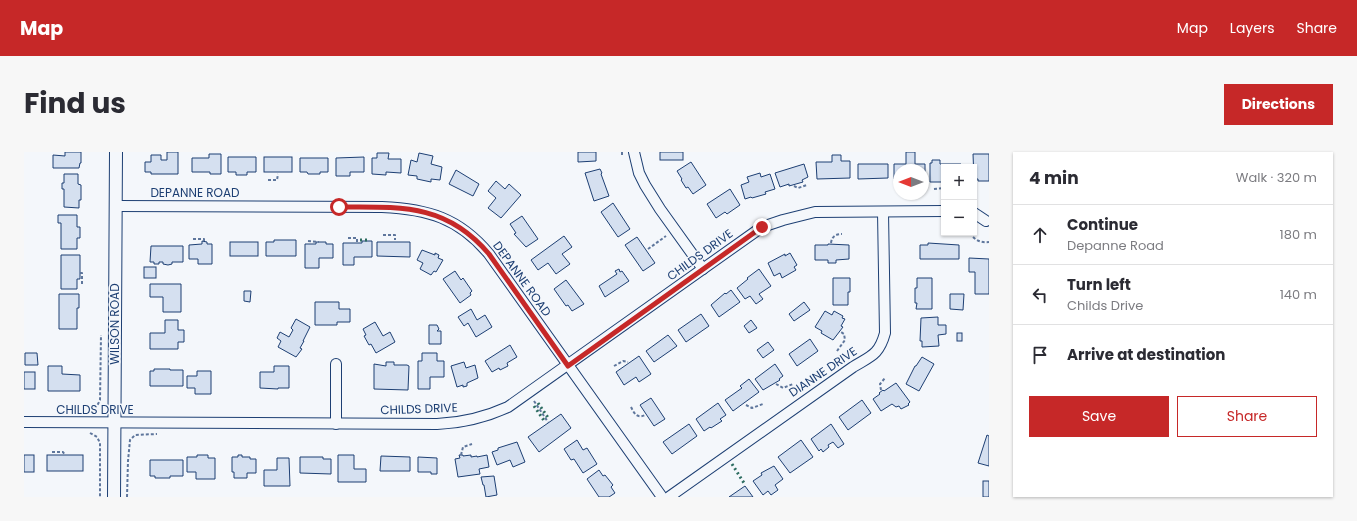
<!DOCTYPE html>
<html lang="en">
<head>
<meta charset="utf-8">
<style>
	:root { --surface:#fff; --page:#f7f7f7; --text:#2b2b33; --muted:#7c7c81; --line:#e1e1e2; --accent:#c62828 }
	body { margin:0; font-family:Poppins,sans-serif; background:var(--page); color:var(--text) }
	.controls { position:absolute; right:12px; top:12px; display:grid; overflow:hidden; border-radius:0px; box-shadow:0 1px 3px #0004 }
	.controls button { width:36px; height:36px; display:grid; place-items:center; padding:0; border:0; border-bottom:1px solid var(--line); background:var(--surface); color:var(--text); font:20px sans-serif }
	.compass { position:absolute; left:869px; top:12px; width:36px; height:36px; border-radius:50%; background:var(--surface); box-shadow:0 1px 3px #0004; rotate:270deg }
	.stop { position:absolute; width:12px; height:12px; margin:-9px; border:3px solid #c62828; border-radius:50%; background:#fff }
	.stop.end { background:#c62828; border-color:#fff; box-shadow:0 1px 4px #0008 }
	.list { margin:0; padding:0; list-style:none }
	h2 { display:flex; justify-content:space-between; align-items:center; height:52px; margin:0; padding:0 16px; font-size:17px }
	h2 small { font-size:13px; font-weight:400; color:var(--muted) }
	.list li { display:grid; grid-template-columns:26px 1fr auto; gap:12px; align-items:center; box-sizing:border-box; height:60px; padding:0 16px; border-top:1px solid var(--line) }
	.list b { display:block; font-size:15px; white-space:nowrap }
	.list p { margin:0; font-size:13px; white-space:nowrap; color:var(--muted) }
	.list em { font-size:13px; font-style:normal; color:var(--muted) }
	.actions { display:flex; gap:8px; padding:12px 16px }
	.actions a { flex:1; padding:9px 0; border:1px solid var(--accent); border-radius:0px; text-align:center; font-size:14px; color:var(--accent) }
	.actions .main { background:var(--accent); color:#fff }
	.icon { flex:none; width:22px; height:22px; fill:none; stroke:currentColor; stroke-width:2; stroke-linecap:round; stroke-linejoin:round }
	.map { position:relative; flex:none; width:965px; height:345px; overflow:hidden; border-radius:0px }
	header { display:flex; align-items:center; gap:24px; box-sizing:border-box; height:56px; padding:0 20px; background:var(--accent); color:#fff }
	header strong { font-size:19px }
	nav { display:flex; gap:22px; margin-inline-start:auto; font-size:14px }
	.intro { display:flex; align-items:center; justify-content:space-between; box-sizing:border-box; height:96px; padding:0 24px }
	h1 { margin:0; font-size:28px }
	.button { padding:10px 18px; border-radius:0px; background:var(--accent); color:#fff; font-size:14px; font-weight:700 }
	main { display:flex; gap:24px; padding:0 24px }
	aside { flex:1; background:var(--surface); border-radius:0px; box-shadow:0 1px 3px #0004 }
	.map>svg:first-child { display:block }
	.building { fill:#d5e0f0; stroke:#1d3f73 }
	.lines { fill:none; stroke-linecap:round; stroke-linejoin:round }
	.minor-casing { stroke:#1d3f73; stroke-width:12 }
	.tertiary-casing { stroke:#1d3f73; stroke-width:14 }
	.path { stroke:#5e769c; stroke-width:2; stroke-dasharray:3 2; stroke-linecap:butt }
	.minor { stroke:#f4f7fb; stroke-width:10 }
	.tertiary { stroke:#f4f7fb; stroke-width:12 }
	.hedge { stroke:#2c6c60; stroke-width:3; stroke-dasharray:2 3; stroke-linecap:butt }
	.route { stroke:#c62828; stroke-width:5 }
	.labels { text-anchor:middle; stroke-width:3; stroke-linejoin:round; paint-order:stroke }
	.street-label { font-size:12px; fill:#1d3f73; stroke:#f4f7fb }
</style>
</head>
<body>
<header>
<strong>Map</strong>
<nav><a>Map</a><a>Layers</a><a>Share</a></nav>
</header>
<div class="intro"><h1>Find us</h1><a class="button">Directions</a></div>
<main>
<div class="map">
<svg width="965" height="345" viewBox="0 0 965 345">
	<rect width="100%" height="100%" fill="#f4f7fb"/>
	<!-- building -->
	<g class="building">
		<polygon points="41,0 57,0 57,11 56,11 55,16 29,16 29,3 41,4"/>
		<polygon points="143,0 154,0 154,22 127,22 127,20 121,20 121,10 127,10 127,3 137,3 137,8 143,8"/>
		<polygon points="554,0 572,0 572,9 554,10"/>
		<rect x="636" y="0" width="23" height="8"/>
		<polygon points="882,0 891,0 891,12 901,12 901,27 899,27 899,18 875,18 875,27 870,27 870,12 882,12"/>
		<polygon points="353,1 365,1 364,7 377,7 377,21 362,20 362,23 348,22 348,6 353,6"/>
		<polygon points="395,1 409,4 407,12 418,15 416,28 407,27 407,30 393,27 393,24 384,23 387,8 393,10"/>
		<polygon points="185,2 197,2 197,22 186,22 186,20 168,20 168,6 185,6"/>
		<polygon points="949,2 965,2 965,29 954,29 954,27 950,27"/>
		<polygon points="808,3 817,3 817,9 826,9 826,26 793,27 792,10 808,10"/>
		<polygon points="204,5 232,5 232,20 223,20 223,23 212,23 212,20 204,20"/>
		<rect x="240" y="5" width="28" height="15"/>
		<polygon points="340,5 340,20 326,20 326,24 312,24 312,6"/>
		<polygon points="276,6 304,6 304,20 296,20 296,22 284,22 283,20 276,20"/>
		<polygon points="908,8 916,8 916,12 937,12 937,15 920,15 920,30 906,30 906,11 908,11"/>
		<polygon points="667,10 682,33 669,42 664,35 662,36 657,28 658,27 653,19"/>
		<polygon points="780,12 784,25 778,28 779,30 765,34 765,32 756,35 751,21"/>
		<polygon points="834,12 864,12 864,26 834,27"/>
		<polygon points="576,17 578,21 577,22 585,44 570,49 561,21"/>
		<polygon points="432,18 455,32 449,44 425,32"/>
		<polygon points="736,21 737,25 746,22 751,37 741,40 742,42 728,46 727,45 721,47 717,33 725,30 723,25"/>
		<polygon points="40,22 54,22 54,32 57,33 57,48 55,48 55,56 40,55 40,37 38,37 38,31 40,31"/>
		<polygon points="472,29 481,37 485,32 497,43 477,66 464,56 472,46 464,39"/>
		<polygon points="706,37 716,53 703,62 701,60 692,66 683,52"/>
		<polygon points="589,51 606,77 594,85 577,60"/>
		<polygon points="34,63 53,63 53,75 56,75 56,86 53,86 53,97 37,97 37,71 34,71"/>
		<polygon points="498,64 514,87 502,95 490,82 492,81 486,72"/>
		<polygon points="540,84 548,95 538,102 546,112 532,122 524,111 514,118 507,108"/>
		<polygon points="613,85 631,111 619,119 601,93"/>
		<polygon points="250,88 272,88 272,104 242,104 242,90 250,90"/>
		<polygon points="178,89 183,90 183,92 188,92 188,112 174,112 174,107 165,107 165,93 178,92"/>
		<polygon points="338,89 348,89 348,105 330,105 330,113 319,113 319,91 338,91"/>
		<rect x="206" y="90" width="28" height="14"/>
		<polygon points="292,90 302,90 302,92 309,92 309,106 295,106 295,116 281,116 281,92 292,92"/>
		<polygon points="353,90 386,90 386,105 353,104"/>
		<polygon points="904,91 935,93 935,107 896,107 896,93 904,93"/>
		<polygon points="804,92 825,93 825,107 812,108 812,111 804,111 804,108 791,108 791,93 804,93"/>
		<polygon points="127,94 159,94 159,110 148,110 148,112 144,113 139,112 139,110 135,110 135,112 130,112 130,110 126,110"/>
		<polygon points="398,98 411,103 411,101 415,103 414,106 419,108 412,120 410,119 407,123 396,117 399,111 393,108"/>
		<polygon points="766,101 773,113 770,115 772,118 758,126 756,121 750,124 744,111 761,102 761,104"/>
		<polygon points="37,103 56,103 56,127 53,127 53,137 37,137"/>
		<polygon points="945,106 965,107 965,142 951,142 951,120 945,120"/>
		<rect x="120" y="115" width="12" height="11"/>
		<polygon points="595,117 596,120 598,119 605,129 581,145 575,134 593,122 591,119"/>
		<polygon points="735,117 747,134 735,142 739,147 732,152 726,144 721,147 713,136 724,127 723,126"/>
		<polygon points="431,119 437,128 439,126 448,139 446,141 447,143 436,151 419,127"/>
		<polygon points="809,126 826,126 826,140 824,140 824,153 809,153"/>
		<polygon points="893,126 908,126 908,157 892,157 893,151 891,151 891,136 893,136"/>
		<polygon points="542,128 560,152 548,159 544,153 542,154 530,137"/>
		<polygon points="126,132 157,132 157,160 139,160 139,145 126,145"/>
		<polygon points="707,138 716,150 695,165 687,153 701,141 702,142"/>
		<polygon points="220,139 227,139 226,150 220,149"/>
		<polygon points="35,142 55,142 55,156 53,156 53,177 35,177"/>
		<polygon points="926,142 940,142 939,158 926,157"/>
		<polygon points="291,150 315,150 315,157 326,157 326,170 313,170 313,173 291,173"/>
		<polygon points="780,150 786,158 770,169 765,162"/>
		<polygon points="447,157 453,168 461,163 468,175 452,185 444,171 440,174 434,165"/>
		<polygon points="801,159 808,163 810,159 819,164 818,166 821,167 817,174 819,175 809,188 797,181 798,179 791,175"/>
		<polygon points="677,162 685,174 662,190 654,178"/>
		<polygon points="914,165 914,173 922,173 922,182 914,183 915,194 898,195 898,189 896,189 897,166"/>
		<polygon points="272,167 286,175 279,189 280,189 276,196 278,197 272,205 254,195 257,189 253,186 256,180 265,185 269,178 267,176"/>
		<polygon points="141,168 154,168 154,178 160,178 160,190 154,190 154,197 126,197 126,181 141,181"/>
		<polygon points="727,168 733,176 725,181 720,174"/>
		<polygon points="351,170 359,184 366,180 371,190 352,201 347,192 345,193 340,184 342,183 339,177"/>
		<polygon points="405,173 413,173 415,177 413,179 417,179 417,192 405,192"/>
		<rect x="933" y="181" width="5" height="8"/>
		<polygon points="644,183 653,194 630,210 622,199"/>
		<polygon points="786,187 794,199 773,214 765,202"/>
		<polygon points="744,190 750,198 739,206 733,198"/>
		<polygon points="486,193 493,205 483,211 484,214 476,218 475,216 468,220 461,209"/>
		<polygon points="1,201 13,201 14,213 1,213"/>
		<polygon points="398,201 413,201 413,209 420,209 420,225 406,225 406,237 394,237 394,209 398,209"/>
		<polygon points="615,204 627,222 615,230 612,225 600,233 592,220"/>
		<polygon points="898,205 910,212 895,239 882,232 891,214 892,214"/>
		<polygon points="362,210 370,210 370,213 383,213 385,214 384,238 350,237 350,212 362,214"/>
		<polygon points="440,210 442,216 451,213 454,226 443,231 443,234 439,235 439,233 433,235 427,214"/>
		<polygon points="751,212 759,224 755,227 756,228 739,238 731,227"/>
		<polygon points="24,214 38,214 38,222 56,223 56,239 24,239"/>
		<polygon points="250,214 265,214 265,236 254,236 254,237 236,236 236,220 250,220"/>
		<polygon points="130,217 146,217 146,218 159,218 159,234 126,234 126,219 130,219"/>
		<polygon points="173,219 187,219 187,242 171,242 171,236 163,236 163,224 173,224"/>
		<rect x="0" y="220" width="11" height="17"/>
		<polygon points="725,227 735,240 709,259 701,248 718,236 716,234"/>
		<polygon points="872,231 886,250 884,252 885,253 877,257 875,254 872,255 868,252 857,259 849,247 856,242 855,241 859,238 860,239"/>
		<polygon points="627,246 641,267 630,274 616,253"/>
		<polygon points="838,248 847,261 824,278 815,265"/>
		<polygon points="694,251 702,263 696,267 698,269 687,276 686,275 680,279 672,267"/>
		<polygon points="537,262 547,276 515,300 504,285"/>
		<polygon points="665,272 673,284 648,302 639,290"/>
		<polygon points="807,272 820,292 814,296 809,290 804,293 805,295 799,300 797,297 795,299 787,287"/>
		<polygon points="963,283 965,284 965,314 954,311"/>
		<polygon points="553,288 559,298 563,296 573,312 559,321 550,307 547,308 540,297"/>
		<polygon points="777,288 789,305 766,321 754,305"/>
		<polygon points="493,290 501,310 489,315 486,308 473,313 468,300 474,298 474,296"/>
		<rect x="0" y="303" width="10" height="17"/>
		<rect x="23" y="303" width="36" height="16"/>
		<polygon points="173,303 184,303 184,306 191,306 191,327 172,327 172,320 163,320 163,305 173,305"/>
		<polygon points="214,303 218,303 218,305 226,305 226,307 232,307 232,321 223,321 223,326 210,326 210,320 208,320 208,305 214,305"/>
		<polygon points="314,303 330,303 330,317 342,317 342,330 314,330"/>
		<polygon points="435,303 439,303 439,304 447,303 447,305 453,304 453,305 463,303 465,315 455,317 456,322 434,325 431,307 436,306"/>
		<polygon points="357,304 386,305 386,319 356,319"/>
		<polygon points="276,305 299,305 299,307 307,307 307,322 276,321"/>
		<polygon points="394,305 413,306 413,322 407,322 407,320 394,320"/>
		<polygon points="253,306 265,306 266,334 240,334 240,318 253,318"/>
		<polygon points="126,308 159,308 159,324 146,324 146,326 131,326 131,324 126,324"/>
		<polygon points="750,314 759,327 751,333 754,338 747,343 744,339 739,343 729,329 738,323 737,321"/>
		<polygon points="575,318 579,324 581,323 589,333 587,335 591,341 585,345 575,345 563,327"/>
		<polygon points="470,324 473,343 462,345 460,333 459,333 457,325"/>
		<rect x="959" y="329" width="6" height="16"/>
		<polygon points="721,334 729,345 705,345"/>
	</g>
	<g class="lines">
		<defs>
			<g id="minor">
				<polyline points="610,0 615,21 621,33 636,57 679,117"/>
				<path d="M92,54L358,55C404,57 435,66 465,102L638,345"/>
				<polyline points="950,61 962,69"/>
				<path d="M0,270L413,272C438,271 462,265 484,255L738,75L759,68L791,60L920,59"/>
				<polyline points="312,272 312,212"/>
				<path d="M645,345L829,215C847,204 855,203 861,181L859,60"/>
			</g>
			<polyline id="tertiary" points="90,345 92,0"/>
		</defs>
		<!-- minor casing -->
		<use href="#minor" class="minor-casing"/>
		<!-- tertiary casing -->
		<use href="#tertiary" class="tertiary-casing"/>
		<!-- path -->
		<g class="path">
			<polyline points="598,0 598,4"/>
			<polyline points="244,28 253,28 254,22"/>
			<polyline points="770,34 774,36 783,33"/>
			<polyline points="873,36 875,36"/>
			<polyline points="910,37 920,36"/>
			<path d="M946,81C950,88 957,91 965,90"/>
			<polyline points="359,83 371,83 371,88"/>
			<polyline points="324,86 333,86 333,90"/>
			<polyline points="169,87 180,87 180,89"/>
			<polyline points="284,89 295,90"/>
			<path d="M807,91C808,84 812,82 818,82"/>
			<polyline points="624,97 642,84"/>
			<polyline points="56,121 58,121 58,132"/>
			<polyline points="813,199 821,188 820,182 817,180"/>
			<polyline points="590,214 599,209 604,210"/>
			<polyline points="752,232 759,236 769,232"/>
			<polyline points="857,238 856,232 861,226"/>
			<polyline points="510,249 524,270"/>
			<polyline points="722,253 728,256 739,252"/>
			<path d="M607,255C610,261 613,267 621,263"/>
			<polyline points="67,260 72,256 76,248 77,183"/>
			<polyline points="66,281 73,285 76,291 76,345"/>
			<polyline points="28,300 39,300 41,303"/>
			<polyline points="437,303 439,295 448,292"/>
			<polyline points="103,345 104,309 106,288 111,283 133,282"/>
		</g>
		<!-- minor -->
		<use href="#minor" class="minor"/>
		<!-- tertiary -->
		<use href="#tertiary" class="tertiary"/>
		<!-- hedge -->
		<g class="hedge">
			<polyline points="336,88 346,88"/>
			<polyline points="514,251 525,267"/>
			<polyline points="510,254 521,270"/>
			<polyline points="708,312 720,331"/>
		</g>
	</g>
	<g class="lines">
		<!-- route -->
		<path class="route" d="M315,55C376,55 422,51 465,102L544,214L738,75"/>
	</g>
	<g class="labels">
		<!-- street labels -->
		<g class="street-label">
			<text x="171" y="45">DEPANNE ROAD</text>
			<text transform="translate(676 103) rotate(-36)" y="4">CHILDS DRIVE</text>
			<text transform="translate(498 127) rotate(54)" y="4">DEPANNE ROAD</text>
			<text transform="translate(91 172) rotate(-90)" y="4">WILSON ROAD</text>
			<text transform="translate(799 220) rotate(-34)" y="4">DIANNE DRIVE</text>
			<text transform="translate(395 257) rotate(-2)" y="4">CHILDS DRIVE</text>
			<text x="71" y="262">CHILDS DRIVE</text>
		</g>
	</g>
</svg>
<div class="controls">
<button>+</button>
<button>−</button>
</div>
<svg class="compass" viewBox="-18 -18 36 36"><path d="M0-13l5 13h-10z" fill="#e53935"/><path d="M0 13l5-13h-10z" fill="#7c7c81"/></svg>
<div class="stop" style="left:315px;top:55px"></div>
<div class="stop end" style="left:738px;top:75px"></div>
</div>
<aside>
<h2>4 min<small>Walk · 320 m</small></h2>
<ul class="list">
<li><svg class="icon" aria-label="ahead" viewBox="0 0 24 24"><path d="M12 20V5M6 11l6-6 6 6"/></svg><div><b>Continue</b><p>Depanne Road</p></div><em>180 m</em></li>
<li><svg class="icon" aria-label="left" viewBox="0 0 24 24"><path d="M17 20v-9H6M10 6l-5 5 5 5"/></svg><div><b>Turn left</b><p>Childs Drive</p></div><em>140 m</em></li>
<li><svg class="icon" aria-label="arrive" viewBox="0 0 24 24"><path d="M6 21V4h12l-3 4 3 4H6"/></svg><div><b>Arrive at destination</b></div></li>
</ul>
<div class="actions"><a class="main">Save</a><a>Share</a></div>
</aside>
</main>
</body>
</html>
